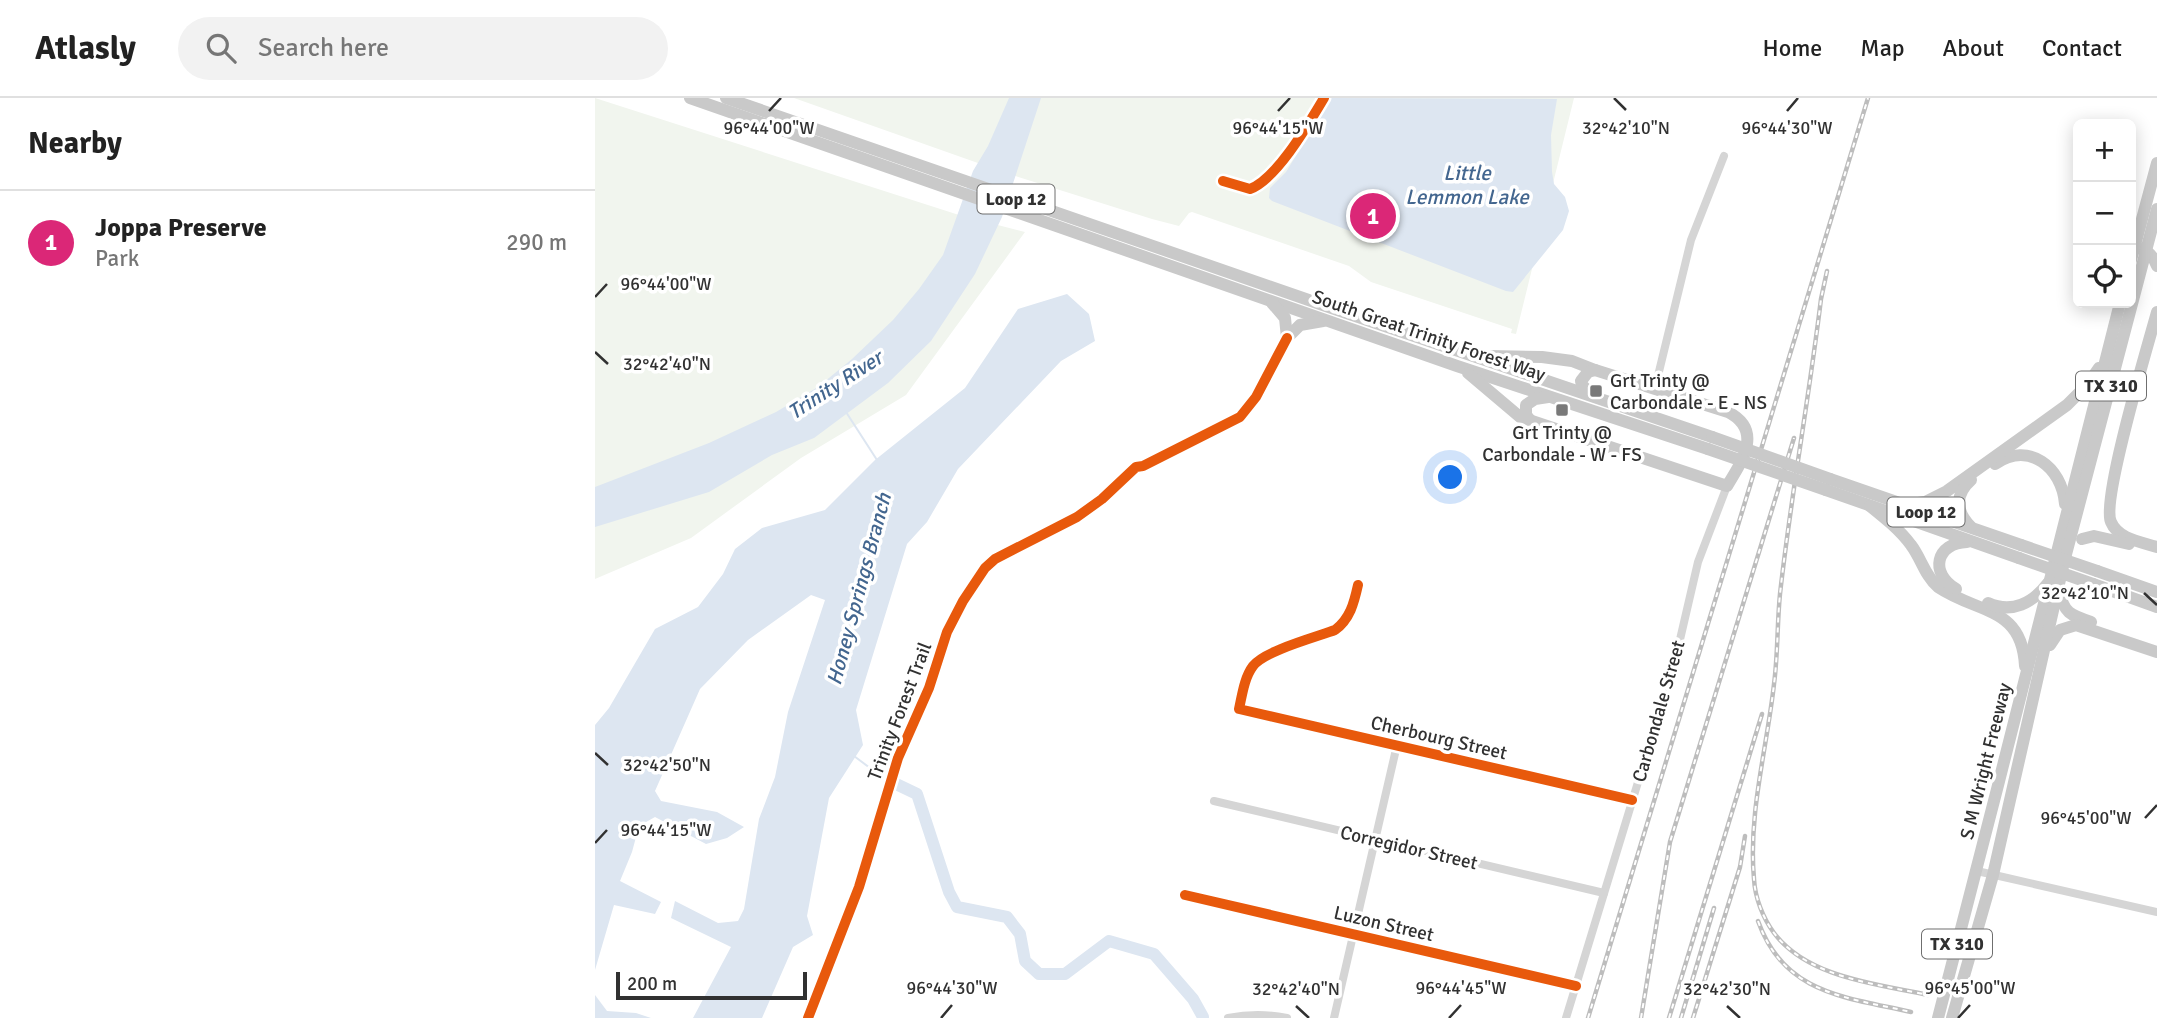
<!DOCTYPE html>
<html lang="en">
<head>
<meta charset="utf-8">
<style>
	:root { --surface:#fff; --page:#f2f2f2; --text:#222; --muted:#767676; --line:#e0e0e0; --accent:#db2777 }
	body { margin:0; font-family:Signika,sans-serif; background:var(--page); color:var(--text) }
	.controls { position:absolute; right:21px; top:21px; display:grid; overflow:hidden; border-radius:10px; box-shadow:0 4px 18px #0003 }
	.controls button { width:63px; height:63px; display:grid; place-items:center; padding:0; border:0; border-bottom:2px solid var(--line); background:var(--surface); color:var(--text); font:35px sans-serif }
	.scale { position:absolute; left:21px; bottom:18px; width:191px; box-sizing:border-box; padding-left:7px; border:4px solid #313131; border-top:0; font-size:19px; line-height:24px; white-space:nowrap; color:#313131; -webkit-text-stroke:5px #fff; paint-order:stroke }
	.you { position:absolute; left:856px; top:380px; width:24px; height:24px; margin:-18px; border:5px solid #fff; border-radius:50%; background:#1a73e8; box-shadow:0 0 0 10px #1a73e833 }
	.badge { display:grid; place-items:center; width:46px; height:46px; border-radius:50%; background:var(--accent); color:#fff; font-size:23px; font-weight:700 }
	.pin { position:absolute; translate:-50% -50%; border:4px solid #fff; box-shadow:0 2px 7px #0006 }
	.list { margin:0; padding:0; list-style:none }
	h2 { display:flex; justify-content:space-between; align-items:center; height:91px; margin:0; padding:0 28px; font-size:30px }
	h2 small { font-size:23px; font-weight:400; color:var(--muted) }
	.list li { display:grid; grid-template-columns:46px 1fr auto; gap:21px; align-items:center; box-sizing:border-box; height:105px; padding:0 28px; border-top:2px solid var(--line) }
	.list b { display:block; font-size:26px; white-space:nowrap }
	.list p { margin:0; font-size:23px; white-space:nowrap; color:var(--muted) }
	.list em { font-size:23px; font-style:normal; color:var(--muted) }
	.icon { flex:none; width:38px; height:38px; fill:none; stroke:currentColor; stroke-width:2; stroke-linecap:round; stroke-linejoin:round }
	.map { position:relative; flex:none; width:1562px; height:920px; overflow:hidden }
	header { display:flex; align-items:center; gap:42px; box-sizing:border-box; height:98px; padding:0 35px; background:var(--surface); border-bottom:2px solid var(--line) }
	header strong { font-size:33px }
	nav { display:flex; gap:38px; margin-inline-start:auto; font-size:24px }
	.search { width:490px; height:63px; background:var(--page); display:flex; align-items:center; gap:18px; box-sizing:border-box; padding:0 24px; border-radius:38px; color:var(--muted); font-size:26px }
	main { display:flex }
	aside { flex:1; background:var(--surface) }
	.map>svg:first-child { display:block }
	.green { fill:#f1f5ee }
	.water { fill:#dde6f1 }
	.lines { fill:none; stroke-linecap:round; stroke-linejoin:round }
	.stream { stroke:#dde6f1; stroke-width:2 }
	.river { stroke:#dde6f1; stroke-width:12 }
	.minor { stroke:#d5d5d5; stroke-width:8 }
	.primary { stroke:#c9c9c9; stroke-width:12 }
	.rail-casing { stroke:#bdbdbd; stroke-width:4.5 }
	.rail { stroke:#fff; stroke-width:2; stroke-dasharray:5; stroke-linecap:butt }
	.primary-bridge { stroke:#c9c9c9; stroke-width:12 }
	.cycleway-casing { stroke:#fff; stroke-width:15 }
	.cycleway { stroke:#e8590c; stroke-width:10 }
	.ticks { fill:none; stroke:#313131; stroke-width:2.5 }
	.poi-dot { fill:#797979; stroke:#fff; stroke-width:2.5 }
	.labels { text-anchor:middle; stroke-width:7; stroke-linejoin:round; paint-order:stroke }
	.shield { fill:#fff; stroke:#6f6f6f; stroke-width:2 }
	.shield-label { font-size:18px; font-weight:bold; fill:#313131 }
	.street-label { font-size:19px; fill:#313131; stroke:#fff }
	.poi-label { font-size:19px; fill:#313131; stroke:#fff; text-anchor:start }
	.water-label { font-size:21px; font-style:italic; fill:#43668f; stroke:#fff }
	.ticks-label { font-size:18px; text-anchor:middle; fill:#313131; stroke:#fff; stroke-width:7; stroke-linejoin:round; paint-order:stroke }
</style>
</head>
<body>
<header>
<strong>Atlasly</strong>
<div class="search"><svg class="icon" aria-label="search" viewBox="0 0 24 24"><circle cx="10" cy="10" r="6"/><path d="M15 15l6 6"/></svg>Search here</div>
<nav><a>Home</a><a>Map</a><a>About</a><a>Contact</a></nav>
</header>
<main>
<aside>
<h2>Nearby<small></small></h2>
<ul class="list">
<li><span class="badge">1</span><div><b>Joppa Preserve</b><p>Park</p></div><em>290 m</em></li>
</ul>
</aside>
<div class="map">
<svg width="1562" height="920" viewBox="0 0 1562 920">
	<rect width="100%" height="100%" fill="#fff"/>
	<!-- green -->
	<g class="green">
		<polygon points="0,0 364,117 430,134 311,297 206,360 96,440 0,481"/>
		<polygon points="199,0 979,0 921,236 916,235 917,231 776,184 754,168 597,114 594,115 584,128 557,121 414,76"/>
	</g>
	<!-- water -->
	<g class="water">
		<polygon points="414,0 446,0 407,119 380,176 336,243 293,285 219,340 177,357 114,394 0,429 0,389 114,345 181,314 223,289 257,261 298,222 324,191 348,157 378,73 393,48"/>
		<polygon points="736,0 962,1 956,37 957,74 959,86 970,99 974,113 968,132 918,194 911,193 677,103 674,100 675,90 691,74"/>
		<polygon points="472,196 494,216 500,243 466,263 363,371 332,424 312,446 261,612 268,647 234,700 212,818 218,837 198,849 167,920 98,920 136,849 76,820 80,803 123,825 143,823 149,811 164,721 180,679 193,614 230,502 216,497 153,542 105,591 60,693 66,703 122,714 149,729 132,740 111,746 60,719 44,728 37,754 25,783 66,804 60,816 19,807 0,872 0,627 14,610 60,531 103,509 128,476 140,451 167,430 230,412 280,362 370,290 423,211"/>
		<polygon points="0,897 12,913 41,915 56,920 0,920"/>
	</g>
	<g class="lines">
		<!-- stream -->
		<g class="stream">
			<polyline points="251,314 282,362"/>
			<polyline points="259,658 291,682"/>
		</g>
		<!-- river -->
		<polyline class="river" points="299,685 322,696 354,794 362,809 412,819 425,836 430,863 444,876 470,876 514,843 559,856 598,901 608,919"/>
		<!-- minor -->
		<g class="minor">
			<polyline points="1060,290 1096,142 1129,58"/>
			<path d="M763,487C759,505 755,521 740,532C721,539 669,553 658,568C649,580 647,598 644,611L1037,702"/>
			<polyline points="619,703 1009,795"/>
			<polyline points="1382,773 1562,814"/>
			<polyline points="590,797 981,888"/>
			<path d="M633,920C654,916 672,916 692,920"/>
			<polyline points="739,920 802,647"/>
			<polyline points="971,920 1080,563 1103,464 1132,388"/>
		</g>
		<!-- primary -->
		<g class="primary">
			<polyline points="95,0 862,268 1113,351"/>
			<polyline points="131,0 728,207 1117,339"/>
			<path d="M1546,151C1554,153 1559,160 1562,168"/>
			<polyline points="1536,162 1562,65"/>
			<polyline points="677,205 690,220 692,240"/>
			<path d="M1562,214C1553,247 1506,403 1516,424C1523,441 1546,444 1562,449"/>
			<polyline points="692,240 705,227 728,223"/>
			<path d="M873,275L925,319L1132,388C1148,362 1168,332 1133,314L1000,272L977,263L947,259L893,258"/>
			<polyline points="997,297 987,287 986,283 993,274 1000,272"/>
			<polyline points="936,323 931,317 931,307 940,301 953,299"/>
			<path d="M1400,366C1434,343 1467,369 1470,406"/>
			<polyline points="1235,381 1426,447"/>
			<polyline points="1231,392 1424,460"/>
			<polyline points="1310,407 1330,404 1352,393 1472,307 1493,286 1504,270"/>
			<path d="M1275,408C1290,420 1305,432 1316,447C1326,460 1330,478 1343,489C1383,516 1427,508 1430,568"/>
			<path d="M1376,429C1361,414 1359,397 1376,382"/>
			<polyline points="1487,441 1499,438 1534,446"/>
			<polyline points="1502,473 1562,494"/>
			<polyline points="1498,486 1562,509"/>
			<path d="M1361,491C1334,475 1341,445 1372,444"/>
			<path d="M1464,493C1469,515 1475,517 1496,524"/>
			<path d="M1393,505C1417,516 1438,505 1453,485"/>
			<polyline points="1455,547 1465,532 1481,527 1562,554"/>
			<path d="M1343,920C1405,682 1465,443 1525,205"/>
			<polyline points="1357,920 1398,777 1469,464 1562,111"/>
		</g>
		<defs>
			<g id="rail">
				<path d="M1232,173L1226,201C1214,300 1196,397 1185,496C1182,526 1183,556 1179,586C1172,650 1153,716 1159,781C1160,800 1168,820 1179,835C1213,880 1282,886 1333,897"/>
				<path d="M1163,823C1189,896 1250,899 1316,914"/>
				<polyline points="993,920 1273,0"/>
				<polyline points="1046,920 1075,744 1199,340"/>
				<polyline points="1074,920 1167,616"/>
				<polyline points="1086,920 1119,810"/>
				<polyline points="1098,920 1145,769 1150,738"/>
			</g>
		</defs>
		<!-- rail casing -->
		<use href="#rail" class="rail-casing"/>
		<!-- rail -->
		<use href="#rail" class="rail"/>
		<!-- primary-bridge -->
		<g class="primary-bridge">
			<polyline points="1117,339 1235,381"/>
			<polyline points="1113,351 1231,392"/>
			<polyline points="1426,447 1502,473"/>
			<polyline points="1424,460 1498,486"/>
		</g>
		<defs>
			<g id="cycleway">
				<path d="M628,83L655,91C682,81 714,25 729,0"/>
				<path d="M763,487C759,505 755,521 740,532C721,539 669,553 658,568C649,580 647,598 644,611L1037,702"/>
				<polyline points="590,797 981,888"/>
				<polyline points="213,920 264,789 303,660 334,590 352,534 368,503 390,470 400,461 482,419 507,401 541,369 548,368 645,319 661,299 692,240"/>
			</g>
		</defs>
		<!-- cycleway casing -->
		<use href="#cycleway" class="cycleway-casing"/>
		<!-- cycleway -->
		<use href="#cycleway" class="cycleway"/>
	</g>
	<!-- ticks -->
	<path class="ticks" d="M1019,0L1031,12M174,13L186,0M683,13L695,0M1192,13L1203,0M0,199L12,186M0,254L13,266M1549,495L1562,507M0,655L13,667M1550,720L1562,707M0,745L12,732M701,908L714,920M1132,908L1145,920M346,920L357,907M854,920L866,907M1363,920L1375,907"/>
	<!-- markers -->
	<g class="poi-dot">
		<rect x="994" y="286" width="14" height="14" rx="3.5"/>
		<rect x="960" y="305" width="14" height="14" rx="3.5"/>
	</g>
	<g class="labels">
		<!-- shield labels -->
		<g class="shield">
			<rect x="382.5" y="86.5" width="77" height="29" rx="5"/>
			<rect x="1481" y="273.5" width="70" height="29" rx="5"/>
			<rect x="1292.5" y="399.5" width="77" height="29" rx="5"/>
			<rect x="1327" y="831.5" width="70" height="29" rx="5"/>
		</g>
		<g class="shield-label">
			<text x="421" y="107">Loop 12</text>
			<text x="1516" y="294">TX 310</text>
			<text x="1331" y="420">Loop 12</text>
			<text x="1362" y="852">TX 310</text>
		</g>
		<!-- street labels -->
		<g class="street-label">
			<text transform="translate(834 237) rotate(19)" y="7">South Great Trinity Forest Way</text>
			<text transform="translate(304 613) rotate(-69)" y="7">Trinity Forest Trail</text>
			<text transform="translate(1063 613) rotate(-74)" y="7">Carbondale Street</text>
			<text transform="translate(844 639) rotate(13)" y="7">Cherbourg Street</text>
			<text transform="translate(1390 663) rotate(-76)" y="7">S M Wright Freeway</text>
			<text transform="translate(814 749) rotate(13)" y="7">Corregidor Street</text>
			<text transform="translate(789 825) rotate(13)" y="7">Luzon Street</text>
		</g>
		<!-- poi labels -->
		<g class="poi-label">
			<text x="1015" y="289">Grt Trinty @<tspan x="1015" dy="22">Carbondale - E - NS</tspan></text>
			<text x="967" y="341" text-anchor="middle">Grt Trinty @<tspan x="967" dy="22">Carbondale - W - FS</tspan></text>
		</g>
		<!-- water labels -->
		<g class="water-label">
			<text x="872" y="82">Little<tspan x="872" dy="24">Lemmon Lake</tspan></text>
			<text transform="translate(240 287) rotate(-33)" y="7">Trinity River</text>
			<text transform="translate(264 491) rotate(-75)" y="7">Honey Springs Branch</text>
		</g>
	</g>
	<g class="ticks-label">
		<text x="1031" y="36">32°42'10"N</text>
		<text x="683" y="36">96°44'15"W</text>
		<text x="174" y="36">96°44'00"W</text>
		<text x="1192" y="36">96°44'30"W</text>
		<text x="71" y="192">96°44'00"W</text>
		<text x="72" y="272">32°42'40"N</text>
		<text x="1490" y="501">32°42'10"N</text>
		<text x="72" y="673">32°42'50"N</text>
		<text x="1491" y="726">96°45'00"W</text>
		<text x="71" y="738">96°44'15"W</text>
		<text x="357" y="896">96°44'30"W</text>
		<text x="866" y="896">96°44'45"W</text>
		<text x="1375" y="896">96°45'00"W</text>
		<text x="701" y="897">32°42'40"N</text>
		<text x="1132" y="897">32°42'30"N</text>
	</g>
</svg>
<div class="controls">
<button>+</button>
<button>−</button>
<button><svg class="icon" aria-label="locate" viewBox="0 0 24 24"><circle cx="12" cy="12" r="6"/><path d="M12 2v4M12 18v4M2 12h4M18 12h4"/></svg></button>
</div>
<div class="scale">200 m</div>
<div class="you"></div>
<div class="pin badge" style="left:778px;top:118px">1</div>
</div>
</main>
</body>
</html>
